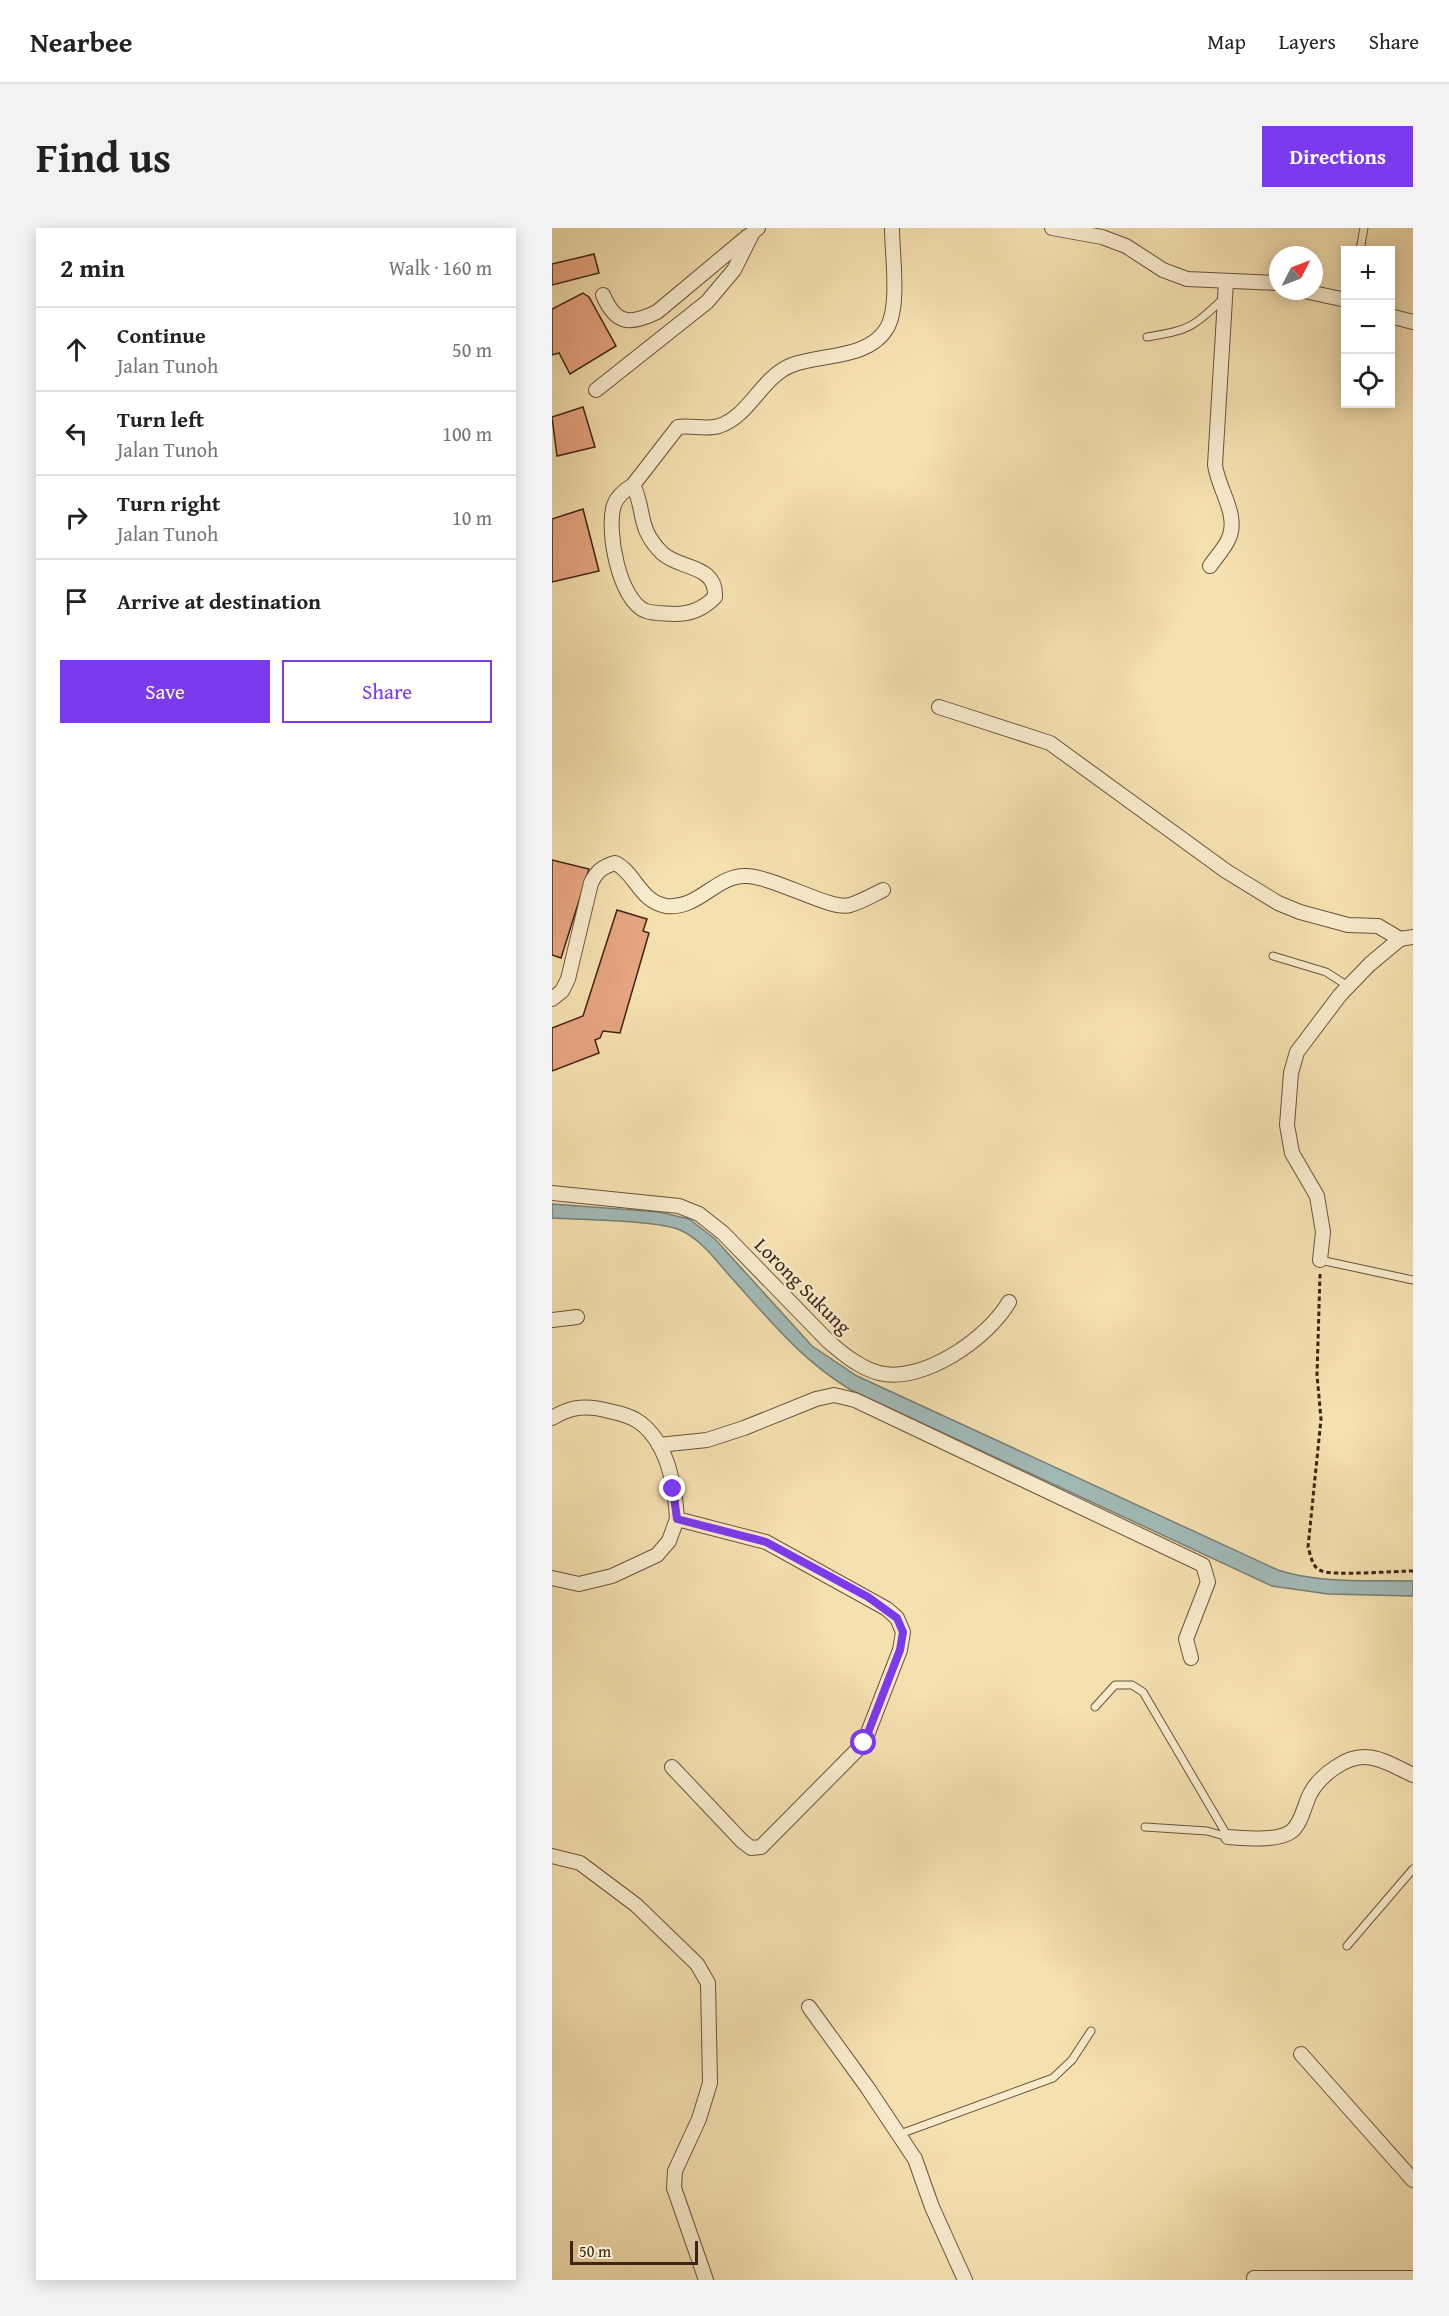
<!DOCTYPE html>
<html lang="en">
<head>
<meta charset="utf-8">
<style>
	:root { --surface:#fff; --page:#f2f2f2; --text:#222; --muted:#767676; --line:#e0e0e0; --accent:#7c3aed }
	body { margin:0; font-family:"Gentium Book Plus",serif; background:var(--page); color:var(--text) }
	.controls { position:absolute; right:18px; top:18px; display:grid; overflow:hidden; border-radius:0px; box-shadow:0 3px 15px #0003 }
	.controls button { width:54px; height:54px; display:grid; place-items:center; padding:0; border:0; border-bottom:2px solid var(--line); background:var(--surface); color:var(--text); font:30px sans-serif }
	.compass { position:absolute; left:717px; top:18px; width:54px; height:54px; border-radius:50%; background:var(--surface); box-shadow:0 3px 15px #0003; rotate:48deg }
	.scale { position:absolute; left:18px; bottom:15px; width:128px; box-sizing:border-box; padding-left:6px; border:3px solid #3c2416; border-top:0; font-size:16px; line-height:21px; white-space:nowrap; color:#3c2416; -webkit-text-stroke:4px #f8ebcc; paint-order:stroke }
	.stop { position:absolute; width:18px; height:18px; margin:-14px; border:4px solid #7c3aed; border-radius:50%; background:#fff }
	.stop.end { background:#7c3aed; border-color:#fff; box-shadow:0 2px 6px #0008 }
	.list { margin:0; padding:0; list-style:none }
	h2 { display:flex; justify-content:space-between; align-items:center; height:78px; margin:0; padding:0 24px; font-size:26px }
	h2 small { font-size:20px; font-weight:400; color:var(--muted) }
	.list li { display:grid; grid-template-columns:39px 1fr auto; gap:18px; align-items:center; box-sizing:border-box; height:84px; padding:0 24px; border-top:2px solid var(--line) }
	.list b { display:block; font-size:22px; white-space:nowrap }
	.list p { margin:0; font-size:20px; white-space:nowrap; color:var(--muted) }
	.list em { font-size:20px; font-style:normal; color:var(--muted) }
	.actions { display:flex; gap:12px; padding:18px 24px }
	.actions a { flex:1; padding:14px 0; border:2px solid var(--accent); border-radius:0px; text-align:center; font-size:21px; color:var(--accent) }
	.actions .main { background:var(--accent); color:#fff }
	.icon { flex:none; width:33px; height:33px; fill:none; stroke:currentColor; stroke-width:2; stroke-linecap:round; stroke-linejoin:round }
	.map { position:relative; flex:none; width:861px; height:2052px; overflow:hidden; border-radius:0px }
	header { display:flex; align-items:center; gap:36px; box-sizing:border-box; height:84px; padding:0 30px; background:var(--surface); border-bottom:2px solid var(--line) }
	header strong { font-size:28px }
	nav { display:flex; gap:33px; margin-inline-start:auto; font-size:21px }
	.intro { display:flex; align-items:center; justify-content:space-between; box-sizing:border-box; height:144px; padding:0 36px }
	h1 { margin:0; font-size:42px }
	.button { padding:15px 27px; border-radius:0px; background:var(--accent); color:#fff; font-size:21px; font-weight:700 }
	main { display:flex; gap:36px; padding:0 36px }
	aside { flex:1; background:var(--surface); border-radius:0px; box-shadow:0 3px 15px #0003 }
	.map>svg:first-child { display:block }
	.water { fill:#a1bab7; stroke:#797e77; stroke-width:1.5 }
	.building { fill:#e7a581; stroke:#3c2416; stroke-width:1.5 }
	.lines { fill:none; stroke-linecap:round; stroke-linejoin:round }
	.lane-casing { stroke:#6a533c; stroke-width:9 }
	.street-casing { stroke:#6a533c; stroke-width:16 }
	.path { stroke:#3c2416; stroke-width:3; stroke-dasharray:4.5 3; stroke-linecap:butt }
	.lane { stroke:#f8ebcc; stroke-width:7 }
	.street { stroke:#f8ebcc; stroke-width:14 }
	.route { stroke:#7c3aed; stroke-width:8 }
	.labels { text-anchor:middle; stroke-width:5; stroke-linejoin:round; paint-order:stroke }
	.street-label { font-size:20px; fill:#3c2416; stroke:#f8ebcc }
</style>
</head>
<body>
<header>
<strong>Nearbee</strong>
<nav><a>Map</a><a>Layers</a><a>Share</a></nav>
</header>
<div class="intro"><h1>Find us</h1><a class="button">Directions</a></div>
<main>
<aside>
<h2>2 min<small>Walk · 160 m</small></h2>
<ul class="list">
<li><svg class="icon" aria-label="ahead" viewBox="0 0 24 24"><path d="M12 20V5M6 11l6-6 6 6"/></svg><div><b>Continue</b><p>Jalan Tunoh</p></div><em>50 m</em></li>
<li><svg class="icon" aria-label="left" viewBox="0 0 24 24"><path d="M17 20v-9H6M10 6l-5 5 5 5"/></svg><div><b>Turn left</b><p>Jalan Tunoh</p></div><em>100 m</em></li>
<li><svg class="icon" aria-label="right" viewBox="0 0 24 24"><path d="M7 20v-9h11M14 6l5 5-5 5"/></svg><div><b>Turn right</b><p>Jalan Tunoh</p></div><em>10 m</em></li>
<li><svg class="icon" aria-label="arrive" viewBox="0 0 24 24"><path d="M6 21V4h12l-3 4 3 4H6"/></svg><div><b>Arrive at destination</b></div></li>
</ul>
<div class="actions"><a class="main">Save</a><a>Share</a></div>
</aside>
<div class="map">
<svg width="861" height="2052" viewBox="0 0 861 2052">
	<rect width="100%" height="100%" fill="#f5e0b0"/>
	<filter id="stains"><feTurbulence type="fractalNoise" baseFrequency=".00333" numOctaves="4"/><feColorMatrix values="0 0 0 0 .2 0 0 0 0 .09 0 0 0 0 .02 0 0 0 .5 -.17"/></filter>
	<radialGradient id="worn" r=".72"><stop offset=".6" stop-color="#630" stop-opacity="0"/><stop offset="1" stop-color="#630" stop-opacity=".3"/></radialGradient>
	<!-- water -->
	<path class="water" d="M0,976L107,984L137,991L163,1011L260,1118L305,1148L726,1342C769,1356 816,1352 861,1353V1368L776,1366L720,1358L299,1162C251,1133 221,1096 185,1056C168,1038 151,1012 128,1002C104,992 30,992 0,990Z"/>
	<!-- building -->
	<g class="building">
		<polygon points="42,26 47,45 0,57 0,36"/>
		<polygon points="31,65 37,69 64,118 18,146 7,125 0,127 0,81"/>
		<polygon points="31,179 43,219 5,228 0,189"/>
		<polygon points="31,281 47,343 0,354 0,291"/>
		<polygon points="0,632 37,641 9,730 0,727"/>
		<polygon points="65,682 95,691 91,703 97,705 68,805 51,803 48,810 43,812 47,825 0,843 0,800 31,788"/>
	</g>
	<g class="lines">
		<defs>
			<g id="lane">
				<polyline points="808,22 812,0"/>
				<path d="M595,109C638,102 640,100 672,70"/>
				<polyline points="721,728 774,744 796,758"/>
				<polyline points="768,1032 861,1052"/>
				<polyline points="543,1479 563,1457 580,1457 591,1464 676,1609 655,1603 593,1599"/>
				<polyline points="795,1718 861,1641"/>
				<polyline points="348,1906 501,1850 520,1832 539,1803"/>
			</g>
			<g id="street">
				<polyline points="500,0 550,9 574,18 611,42 635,51 726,55"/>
				<polyline points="752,63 794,72"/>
				<path d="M51,67C64,97 78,97 105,84L196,8"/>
				<polyline points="838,88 861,94"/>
				<polyline points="44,162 155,74 182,42 201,4 206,0"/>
				<path d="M81,257C94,283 84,299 110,325C128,342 165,336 163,369C151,381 139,386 122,386C113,385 103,386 94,383C67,373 54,302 62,277C65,268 73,262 81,257L126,199C140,197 153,202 167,198C198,188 209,149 240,137C269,126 317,131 335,100C348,78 340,26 340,0"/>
				<path d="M658,338C664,329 673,320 677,310C687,286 666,261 663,237L674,54"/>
				<polyline points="387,479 498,515 674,643 726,675 748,684 796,697 826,698 848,711 861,709"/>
				<path d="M0,771L10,763L16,751L39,655C45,643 50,639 63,635C83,644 88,674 114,678C146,682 164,647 194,648C224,649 279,683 298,677C309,674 321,667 331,662"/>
				<path d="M0,965L127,978L147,986L171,1005L277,1114C291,1126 308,1140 327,1145C371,1156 436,1110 457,1074"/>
				<polyline points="768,1032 771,1004 765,968 740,925 735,897 739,845 745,824 788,767 818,736 848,711"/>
				<polyline points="0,1092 25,1089"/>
				<path d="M0,1190C19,1178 36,1177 57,1183C66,1185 76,1187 84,1192C115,1211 123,1258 125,1291L214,1314L335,1381L345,1390L351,1404L348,1422L312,1515L209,1619L199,1620L190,1613L120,1539"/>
				<polyline points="107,1217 155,1212 192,1200 264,1171 282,1167 303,1172 651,1337 656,1354 634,1411 639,1430"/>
				<polyline points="0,1350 27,1356 60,1348 105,1327 117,1313 125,1291"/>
				<path d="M676,1609C693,1610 726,1614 740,1603C750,1594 752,1578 758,1566C763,1556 774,1545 784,1539C813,1519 832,1533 861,1547"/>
				<polyline points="0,1628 28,1635 84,1677 145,1736 156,1755 158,1855 147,1891 123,1943 122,1960 154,2052"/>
				<polyline points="257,1779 315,1859 363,1931 380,1979 413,2052"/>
				<polyline points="749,1826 861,1952"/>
				<polyline points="702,2050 861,2050"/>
			</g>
		</defs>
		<!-- lane casing -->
		<use href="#lane" class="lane-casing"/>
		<!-- street casing -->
		<use href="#street" class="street-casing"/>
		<!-- path -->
		<path class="path" d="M768,1046L765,1147L769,1191L756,1319C759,1328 760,1340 770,1343C780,1348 844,1343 861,1343"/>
		<!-- lane -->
		<use href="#lane" class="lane"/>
		<!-- street -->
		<use href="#street" class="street"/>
	</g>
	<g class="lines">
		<!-- route -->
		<polyline class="route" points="121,1261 125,1291 214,1314 316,1369 345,1390 351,1404 348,1422 312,1515"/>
	</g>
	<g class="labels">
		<!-- street labels -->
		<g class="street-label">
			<text transform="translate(251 1058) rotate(45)" y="7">Lorong Sukung</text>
		</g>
	</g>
	<rect width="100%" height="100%" filter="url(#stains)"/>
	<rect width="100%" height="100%" fill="url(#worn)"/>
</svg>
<div class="controls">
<button>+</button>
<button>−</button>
<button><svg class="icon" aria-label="locate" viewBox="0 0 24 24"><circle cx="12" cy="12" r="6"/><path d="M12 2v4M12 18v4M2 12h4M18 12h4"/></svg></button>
</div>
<svg class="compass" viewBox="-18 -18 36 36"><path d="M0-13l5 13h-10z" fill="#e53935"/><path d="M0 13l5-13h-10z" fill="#767676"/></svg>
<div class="scale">50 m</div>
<div class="stop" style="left:312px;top:1515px"></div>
<div class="stop end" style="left:121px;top:1261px"></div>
</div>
</main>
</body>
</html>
